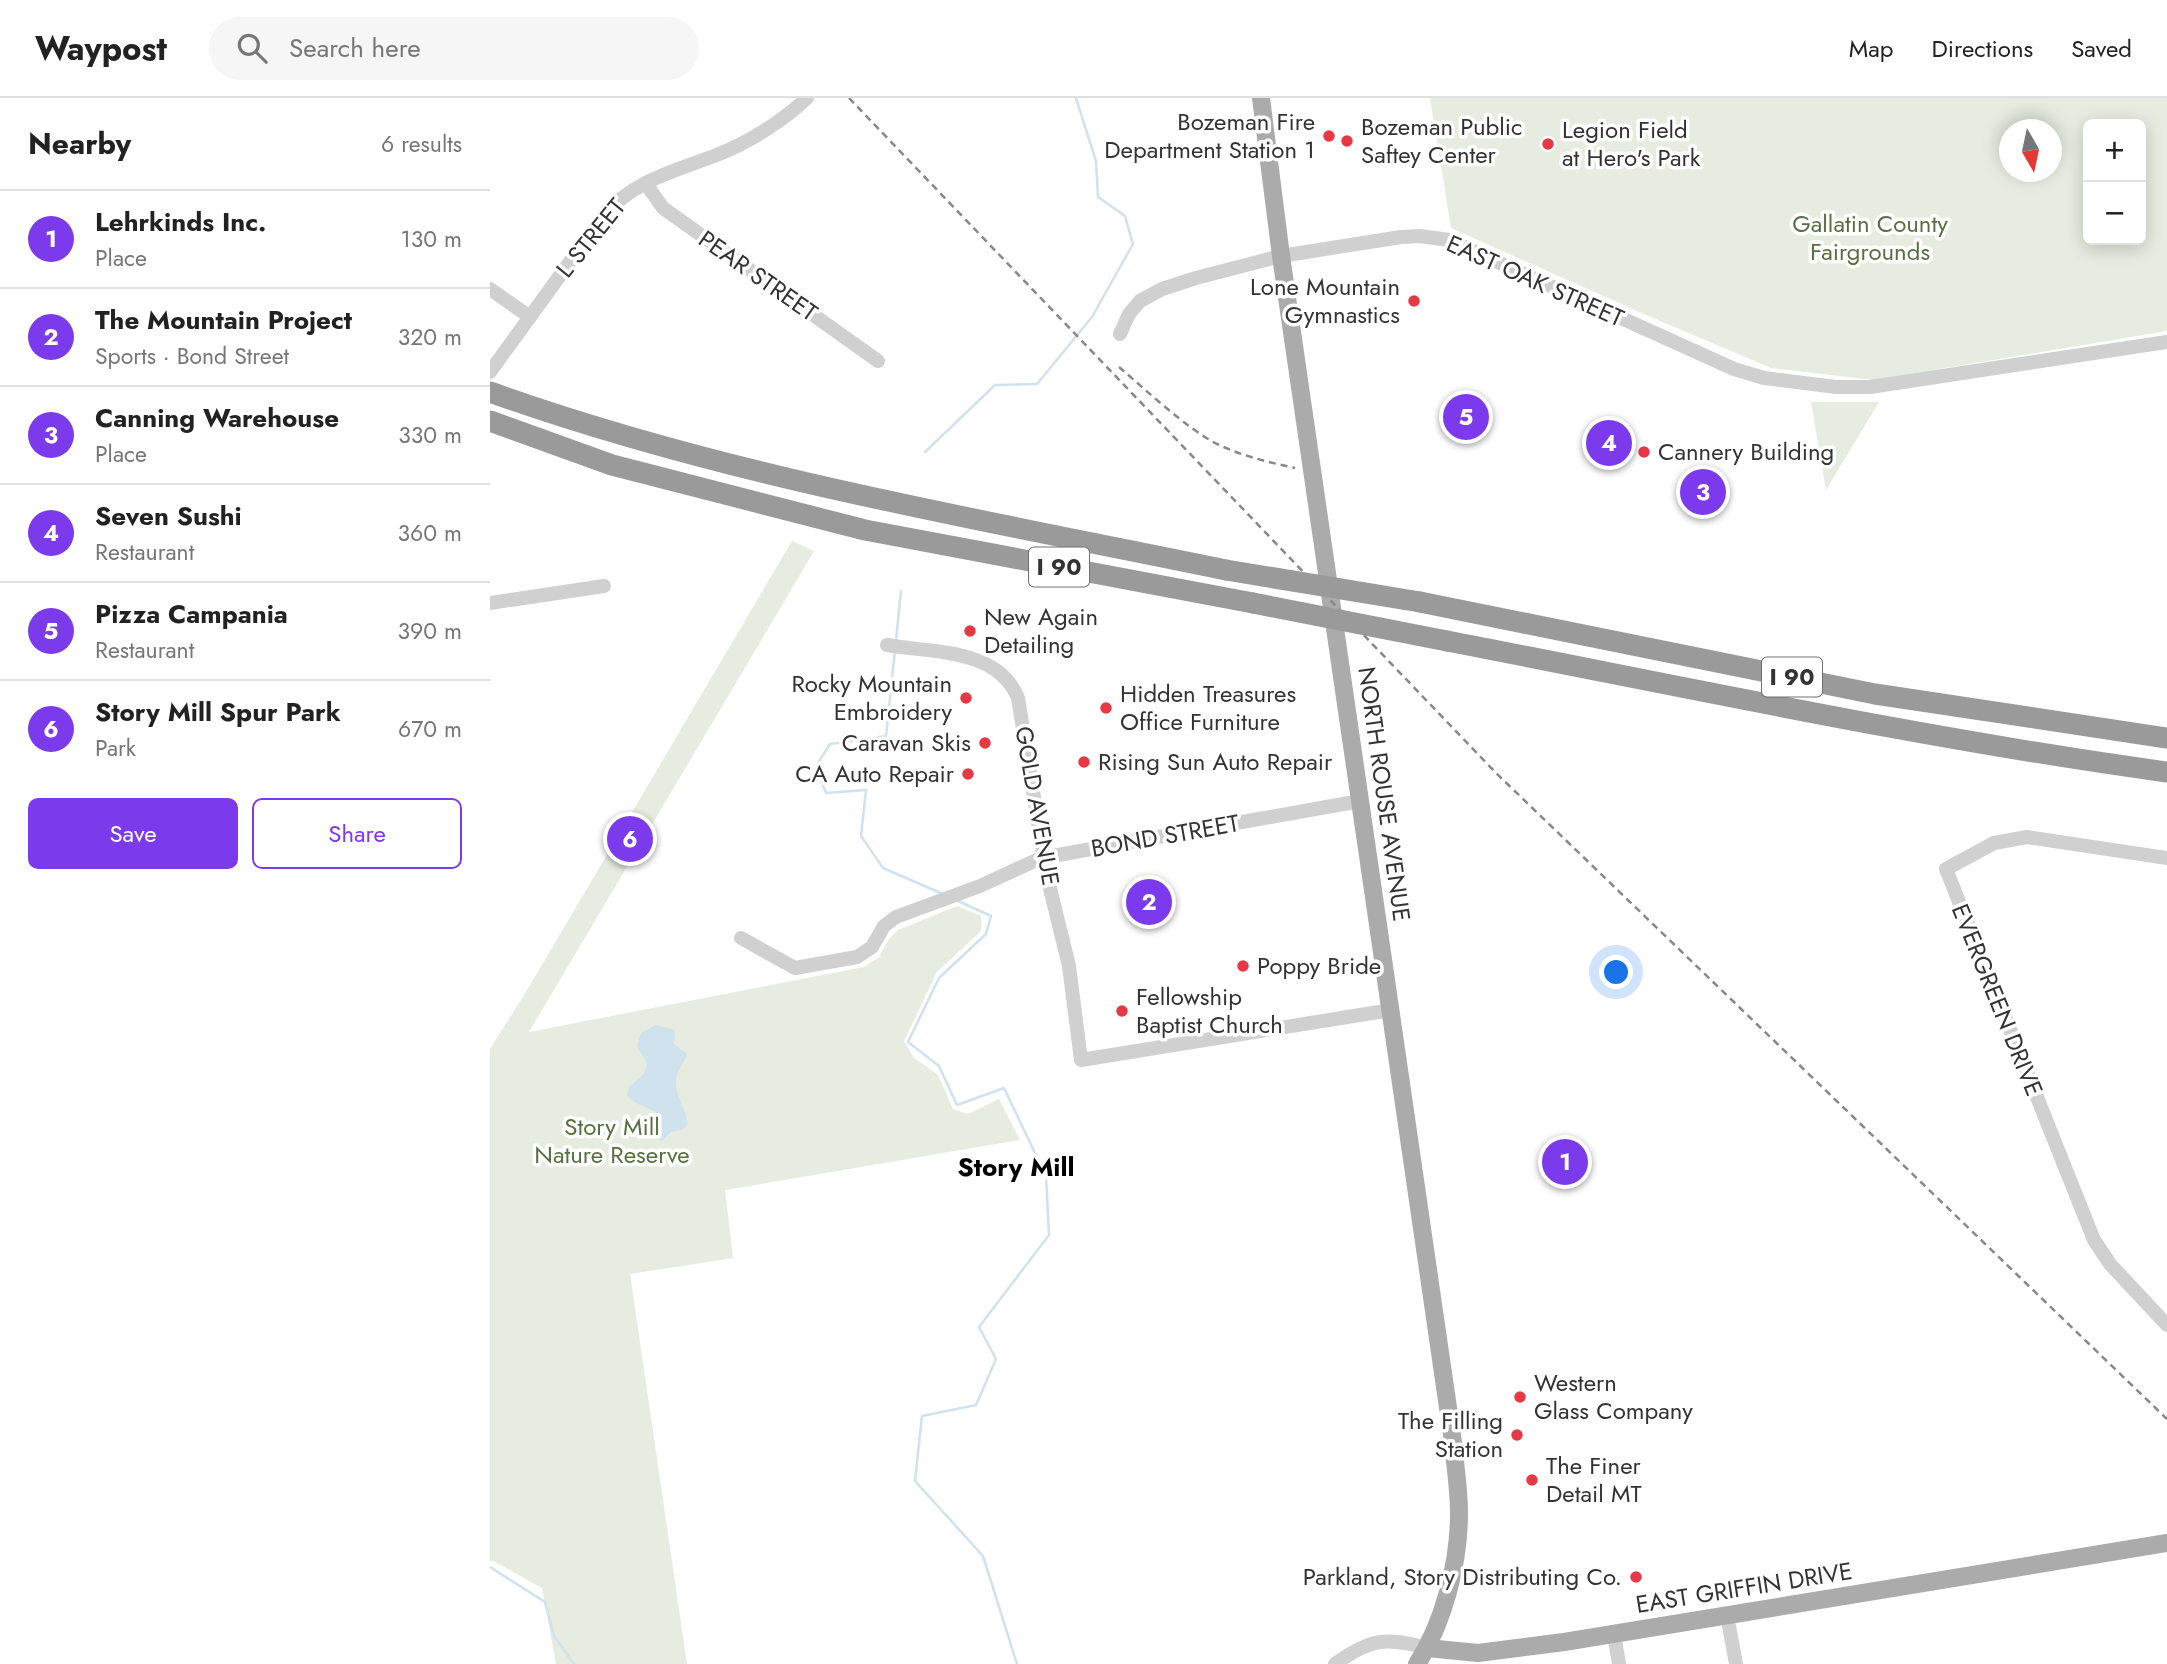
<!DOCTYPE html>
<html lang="en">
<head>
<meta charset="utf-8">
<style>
	:root { --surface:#fff; --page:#f6f6f6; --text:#222; --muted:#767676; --line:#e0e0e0; --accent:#7c3aed }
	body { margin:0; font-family:Jost,sans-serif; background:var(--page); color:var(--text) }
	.controls { position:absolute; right:21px; top:21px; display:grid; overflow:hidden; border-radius:10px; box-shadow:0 4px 18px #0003 }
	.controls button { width:63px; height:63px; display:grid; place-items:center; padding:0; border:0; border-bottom:2px solid var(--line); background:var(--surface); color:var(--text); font:35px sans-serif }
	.compass { position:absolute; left:1509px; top:21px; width:63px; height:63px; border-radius:50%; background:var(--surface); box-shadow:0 4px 18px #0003; rotate:171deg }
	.you { position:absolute; left:1127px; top:875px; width:24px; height:24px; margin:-18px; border:5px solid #fff; border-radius:50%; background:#1a73e8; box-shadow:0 0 0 10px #1a73e833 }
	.badge { display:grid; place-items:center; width:46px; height:46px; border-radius:50%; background:var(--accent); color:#fff; font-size:23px; font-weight:700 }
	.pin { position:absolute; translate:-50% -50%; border:4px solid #fff; box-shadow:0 2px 7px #0006 }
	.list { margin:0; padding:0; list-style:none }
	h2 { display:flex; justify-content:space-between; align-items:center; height:91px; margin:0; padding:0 28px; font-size:30px }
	h2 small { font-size:23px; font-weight:400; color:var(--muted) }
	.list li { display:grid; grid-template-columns:46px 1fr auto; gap:21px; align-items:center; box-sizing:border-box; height:98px; padding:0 28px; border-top:2px solid var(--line) }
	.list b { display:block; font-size:26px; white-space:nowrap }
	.list p { margin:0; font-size:23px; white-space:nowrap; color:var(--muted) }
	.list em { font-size:23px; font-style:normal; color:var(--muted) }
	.actions { display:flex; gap:14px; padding:21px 28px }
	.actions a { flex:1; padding:16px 0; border:2px solid var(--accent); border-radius:10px; text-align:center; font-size:24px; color:var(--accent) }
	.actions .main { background:var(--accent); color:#fff }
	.icon { flex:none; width:38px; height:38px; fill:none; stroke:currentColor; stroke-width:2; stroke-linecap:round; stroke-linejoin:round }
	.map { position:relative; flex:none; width:1677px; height:1566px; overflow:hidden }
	header { display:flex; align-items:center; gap:42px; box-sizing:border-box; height:98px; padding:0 35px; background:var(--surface); border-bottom:2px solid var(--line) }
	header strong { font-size:33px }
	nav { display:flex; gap:38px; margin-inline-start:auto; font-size:24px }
	.search { width:490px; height:63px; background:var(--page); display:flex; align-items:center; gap:18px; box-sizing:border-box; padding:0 24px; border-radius:38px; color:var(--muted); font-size:26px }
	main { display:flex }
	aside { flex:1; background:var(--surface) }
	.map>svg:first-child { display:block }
	.green { fill:#e6ecdf; fill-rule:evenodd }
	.water { fill:#cfe2ee }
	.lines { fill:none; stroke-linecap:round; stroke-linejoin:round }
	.stream { stroke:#cfe2ee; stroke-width:2.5 }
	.minor { stroke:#d0d0d0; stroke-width:14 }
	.major { stroke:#ababab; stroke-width:18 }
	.highway { stroke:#9a9a9a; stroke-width:21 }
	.rail { stroke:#888; stroke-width:2.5; stroke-dasharray:7 5; stroke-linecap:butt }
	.highway-bridge { stroke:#9a9a9a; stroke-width:21 }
	.poi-dot { fill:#e63946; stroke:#fff; stroke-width:2.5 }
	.labels { text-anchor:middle; stroke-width:7; stroke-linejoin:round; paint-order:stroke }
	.shield { fill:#fff; stroke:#707070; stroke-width:2 }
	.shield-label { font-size:23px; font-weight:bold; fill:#333 }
	.poi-label { font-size:24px; fill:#333; stroke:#fff; text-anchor:start }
	.park-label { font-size:24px; fill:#56703f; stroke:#fff }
	.street-label { font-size:24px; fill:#333; stroke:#fff }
	.neighbourhood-label { font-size:26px; font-weight:bold; fill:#000; stroke:#fff }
</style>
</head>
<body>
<header>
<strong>Waypost</strong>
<div class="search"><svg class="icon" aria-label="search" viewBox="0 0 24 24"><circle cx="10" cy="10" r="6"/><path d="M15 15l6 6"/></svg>Search here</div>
<nav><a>Map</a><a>Directions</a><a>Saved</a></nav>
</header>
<main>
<aside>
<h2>Nearby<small>6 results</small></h2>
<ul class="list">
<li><span class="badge">1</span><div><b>Lehrkinds Inc.</b><p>Place</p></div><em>130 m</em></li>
<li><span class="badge">2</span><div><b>The Mountain Project</b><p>Sports · Bond Street</p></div><em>320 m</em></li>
<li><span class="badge">3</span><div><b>Canning Warehouse</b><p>Place</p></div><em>330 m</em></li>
<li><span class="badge">4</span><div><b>Seven Sushi</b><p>Restaurant</p></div><em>360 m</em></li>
<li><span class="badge">5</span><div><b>Pizza Campania</b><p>Restaurant</p></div><em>390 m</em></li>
<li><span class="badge">6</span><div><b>Story Mill Spur Park</b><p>Park</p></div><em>670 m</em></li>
</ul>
<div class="actions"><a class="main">Save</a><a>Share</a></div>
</aside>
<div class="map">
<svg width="1677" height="1566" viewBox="0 0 1677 1566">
	<rect width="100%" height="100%" fill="#fff"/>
	<!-- green -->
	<g class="green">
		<path d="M940,0H1677V233L1383,282L1281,270L1147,213L961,130ZM1598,26H1651V142H1598ZM1520,32H1562V74H1520Z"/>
		<polygon points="1321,304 1389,304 1336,392"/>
		<polygon points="302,443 324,453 39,934 374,869 389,859 399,841 408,832 467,808 491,818 491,833 447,874 414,943 424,960 448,977 463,1011 478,1016 509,1001 530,1042 235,1092 243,1160 140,1176 197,1566 66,1566 52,1490 3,1463 0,1463 0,951 36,894"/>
	</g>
	<!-- water -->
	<path class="water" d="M166,927L185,932L184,946L197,956C195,963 189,970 187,977C182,993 196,1010 198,1026L192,1032L181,1034L171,1043L161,1037L165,1026L166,1014L146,1005L137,998L139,989L154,976L157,965L147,948L151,935Z"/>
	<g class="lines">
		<!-- stream -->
		<g class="stream">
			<polyline points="435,354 505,287 547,286 602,219 643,146 635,118 608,99 606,63 586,0"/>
			<polyline points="406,542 411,493"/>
			<polyline points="405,552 396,638 340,646 326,668 336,695 376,692 371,738 393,770 453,796"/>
			<polyline points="468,803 501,818 496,836 449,880 418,944 449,968 467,1007 514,990 556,1078 559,1137 489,1229 506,1261 486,1307 432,1318 425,1383 493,1458 527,1566"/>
			<polyline points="0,1469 55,1504 64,1538 84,1566"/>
		</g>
		<!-- minor -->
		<g class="minor">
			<polyline points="156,86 173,110 388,263"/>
			<polyline points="0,191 40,219"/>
			<polyline points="630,236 639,216 650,203 672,191 706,180 791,158 911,139 930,138 959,142 1244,271 1274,280 1346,289 1380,289 1677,244"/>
			<path d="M0,274L114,117C146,81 186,73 229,56C259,44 293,23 317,0"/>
			<polyline points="0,505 114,488"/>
			<path d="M397,547C442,555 508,550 528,600L556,774L579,868L591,962L901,912"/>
			<polyline points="1677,760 1537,739 1504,745 1456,771 1604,1142 1620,1166 1677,1227"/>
			<polyline points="251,840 305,870 367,859 382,849 394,828 406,819 490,788 551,760 870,703"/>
			<polyline points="1237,1517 1246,1566"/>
			<polyline points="1124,1536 1129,1566"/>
			<path d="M845,1566C881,1540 896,1539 937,1550"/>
		</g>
		<!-- major -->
		<g class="major">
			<path d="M771,0L791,158L963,1344C965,1367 969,1391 969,1415C969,1465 954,1524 927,1566"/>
			<polyline points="937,1550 988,1555 1074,1544 1677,1445"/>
		</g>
		<!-- highway -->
		<g class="highway">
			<path d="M0,294C238,379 489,421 736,472"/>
			<polyline points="0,323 122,367 375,432 763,505"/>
			<polyline points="930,504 1385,596 1677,640"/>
			<path d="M957,543C1196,589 1435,641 1677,674"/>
		</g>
		<!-- rail -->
		<g class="rail">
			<polyline points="359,0 1006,675 1677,1321"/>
			<path d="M629,269C656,292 696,330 727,346C752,358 778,364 805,370"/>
		</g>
		<!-- highway-bridge -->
		<g class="highway-bridge">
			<polyline points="736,472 930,504"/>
			<polyline points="763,505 957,543"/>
		</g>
	</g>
	<!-- markers -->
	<g class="poi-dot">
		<circle cx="839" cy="38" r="7"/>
		<circle cx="857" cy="43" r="7"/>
		<circle cx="1058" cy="46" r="7"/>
		<circle cx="924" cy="203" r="7"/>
		<circle cx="1154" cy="354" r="7"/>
		<circle cx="480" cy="533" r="7"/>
		<circle cx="476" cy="600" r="7"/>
		<circle cx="616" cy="610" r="7"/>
		<circle cx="495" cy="645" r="7"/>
		<circle cx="594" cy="664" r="7"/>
		<circle cx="478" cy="676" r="7"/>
		<circle cx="753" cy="868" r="7"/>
		<circle cx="632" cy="913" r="7"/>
		<circle cx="1030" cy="1299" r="7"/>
		<circle cx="1027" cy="1337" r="7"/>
		<circle cx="1042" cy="1382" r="7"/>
		<circle cx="1146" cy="1479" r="7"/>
	</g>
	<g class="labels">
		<!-- shield labels -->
		<g class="shield">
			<rect x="539" y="449.5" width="60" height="39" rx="5"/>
			<rect x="1272" y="559.5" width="60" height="39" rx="5"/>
		</g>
		<g class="shield-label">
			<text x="569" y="477">I 90</text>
			<text x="1302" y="587">I 90</text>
		</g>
		<!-- poi labels -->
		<g class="poi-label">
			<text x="825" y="32" text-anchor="end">Bozeman Fire<tspan x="825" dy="28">Department Station 1</tspan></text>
			<text x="871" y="37">Bozeman Public<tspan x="871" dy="28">Saftey Center</tspan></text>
			<text x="1072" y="40">Legion Field<tspan x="1072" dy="28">at Hero's Park</tspan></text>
			<text x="910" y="197" text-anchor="end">Lone Mountain<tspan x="910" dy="28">Gymnastics</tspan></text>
			<text x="1168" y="362">Cannery Building</text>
			<text x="494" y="527">New Again<tspan x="494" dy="28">Detailing</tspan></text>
			<text x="462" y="594" text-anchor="end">Rocky Mountain<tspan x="462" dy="28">Embroidery</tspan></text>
			<text x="630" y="604">Hidden Treasures<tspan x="630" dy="28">Office Furniture</tspan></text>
			<text x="481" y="653" text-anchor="end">Caravan Skis</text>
			<text x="608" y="672">Rising Sun Auto Repair</text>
			<text x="464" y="684" text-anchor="end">CA Auto Repair</text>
			<text x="767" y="876">Poppy Bride</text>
			<text x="646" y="907">Fellowship<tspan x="646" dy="28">Baptist Church</tspan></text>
			<text x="1044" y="1293">Western<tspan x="1044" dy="28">Glass Company</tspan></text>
			<text x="1013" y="1331" text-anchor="end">The Filling<tspan x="1013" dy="28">Station</tspan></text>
			<text x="1056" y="1376">The Finer<tspan x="1056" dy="28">Detail MT</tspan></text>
			<text x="1132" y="1487" text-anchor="end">Parkland, Story Distributing Co.</text>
		</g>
		<!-- park labels -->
		<g class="park-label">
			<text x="1380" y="134">Gallatin County<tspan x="1380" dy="28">Fairgrounds</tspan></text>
			<text x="122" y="1037">Story Mill<tspan x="122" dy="28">Nature Reserve</tspan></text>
		</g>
		<!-- street labels -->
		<g class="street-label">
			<text transform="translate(101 140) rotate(-51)" y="8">L STREET</text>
			<text transform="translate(268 178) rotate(35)" y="8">PEAR STREET</text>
			<text transform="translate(1045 183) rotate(24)" y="8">EAST OAK STREET</text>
			<text transform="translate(894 696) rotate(82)" y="8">NORTH ROUSE AVENUE</text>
			<text transform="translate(547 708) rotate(80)" y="8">GOLD AVENUE</text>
			<text transform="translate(675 738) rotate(-10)" y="8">BOND STREET</text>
			<text transform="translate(1507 902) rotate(68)" y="8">EVERGREEN DRIVE</text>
			<text transform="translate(1254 1490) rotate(-9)" y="8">EAST GRIFFIN DRIVE</text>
		</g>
		<!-- neighbourhood labels -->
		<g class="neighbourhood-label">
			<text x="526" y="1078">Story Mill</text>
		</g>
	</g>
</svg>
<div class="controls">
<button>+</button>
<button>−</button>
</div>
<svg class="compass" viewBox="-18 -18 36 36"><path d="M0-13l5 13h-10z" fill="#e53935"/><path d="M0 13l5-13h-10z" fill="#767676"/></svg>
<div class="you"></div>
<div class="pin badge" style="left:1075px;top:1064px">1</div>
<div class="pin badge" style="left:659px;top:804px">2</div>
<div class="pin badge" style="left:1213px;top:394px">3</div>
<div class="pin badge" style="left:1119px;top:345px">4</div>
<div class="pin badge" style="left:976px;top:319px">5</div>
<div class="pin badge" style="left:140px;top:741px">6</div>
</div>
</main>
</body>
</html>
